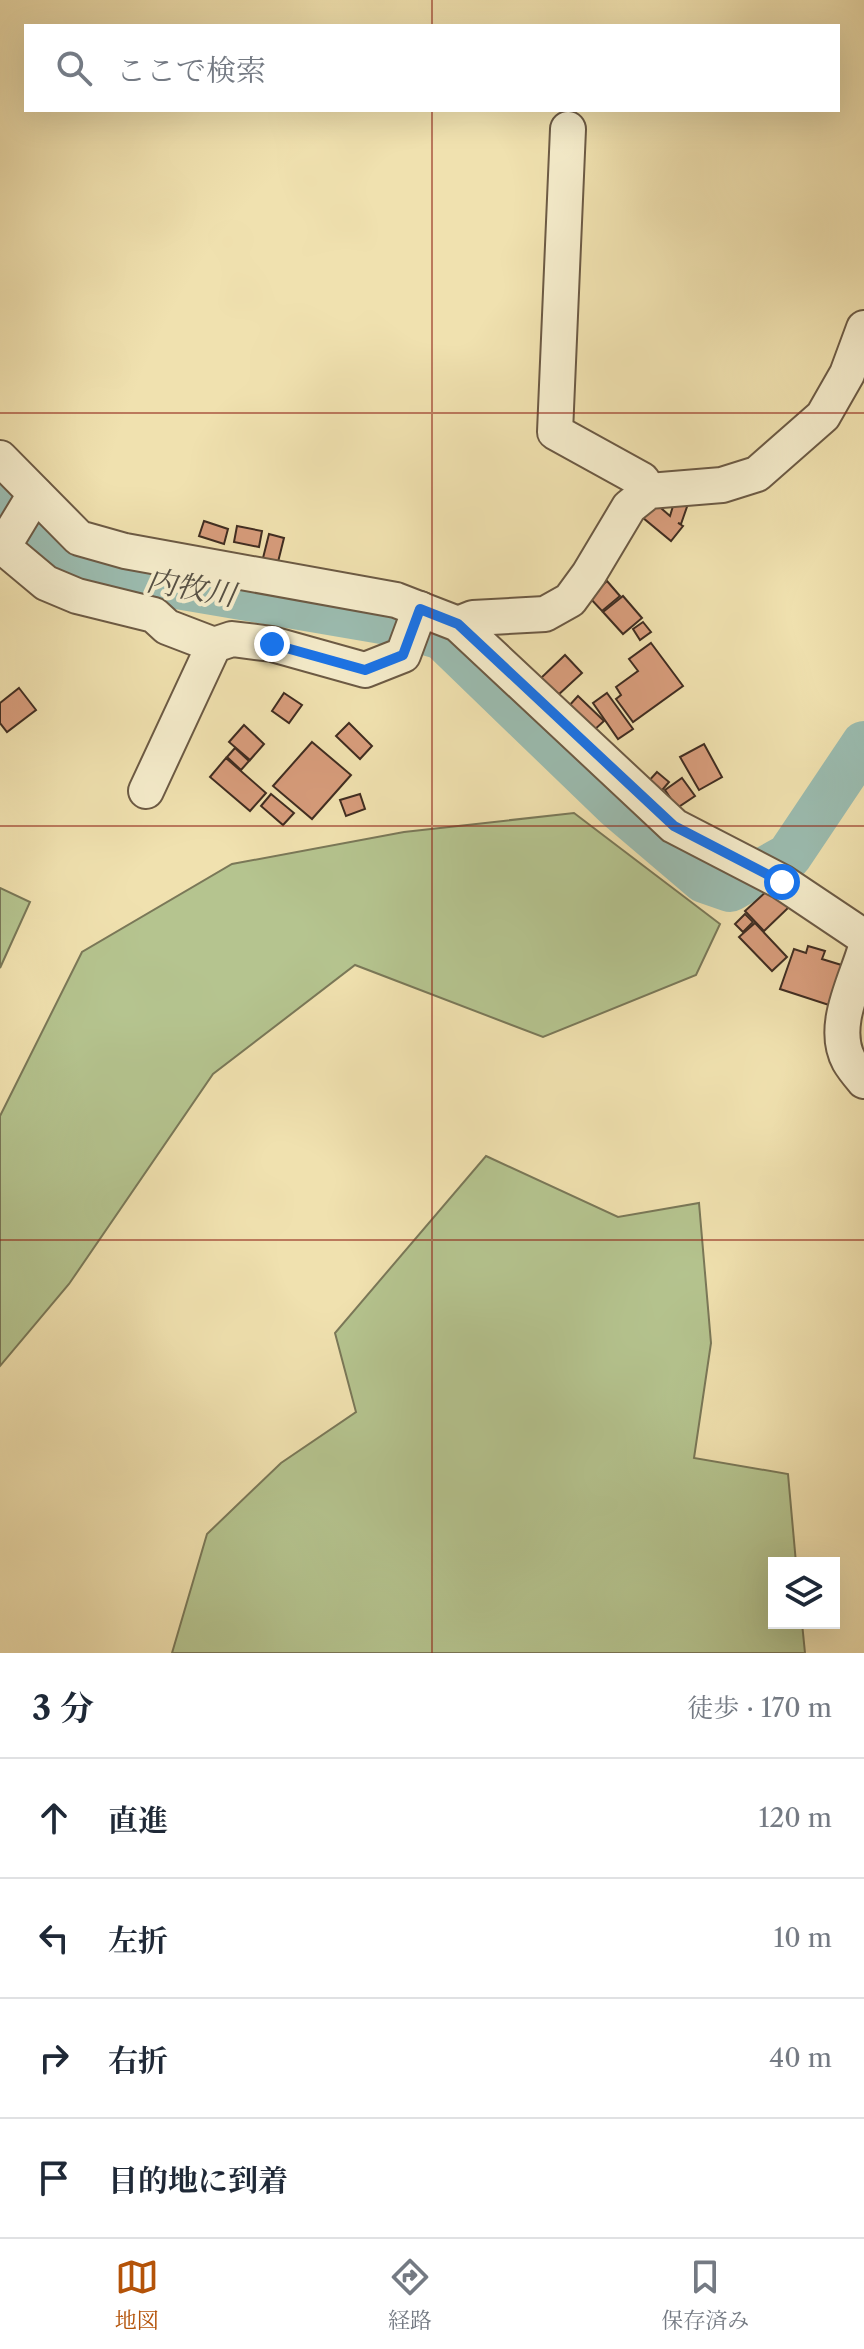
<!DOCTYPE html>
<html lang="ja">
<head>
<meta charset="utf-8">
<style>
	:root { --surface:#fff; --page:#f6f6f7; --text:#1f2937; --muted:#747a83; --line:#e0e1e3; --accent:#b45309 }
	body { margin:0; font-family:"Libre Caslon Text","Noto Serif JP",serif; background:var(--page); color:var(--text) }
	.controls { position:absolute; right:24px; bottom:24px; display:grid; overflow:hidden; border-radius:0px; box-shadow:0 8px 32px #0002 }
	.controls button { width:72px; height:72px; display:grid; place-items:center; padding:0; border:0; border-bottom:2px solid var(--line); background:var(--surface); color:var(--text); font:40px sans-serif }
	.stop { position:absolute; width:24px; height:24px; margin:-18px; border:6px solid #1a73e8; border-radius:50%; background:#fff }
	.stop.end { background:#1a73e8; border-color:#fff; box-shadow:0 2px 8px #0008 }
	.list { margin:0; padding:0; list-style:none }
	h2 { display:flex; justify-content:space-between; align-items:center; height:104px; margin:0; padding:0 32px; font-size:34px }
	h2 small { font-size:26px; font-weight:400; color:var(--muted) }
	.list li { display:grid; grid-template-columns:52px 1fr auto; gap:24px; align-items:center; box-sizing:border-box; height:120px; padding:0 32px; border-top:2px solid var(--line) }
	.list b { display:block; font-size:30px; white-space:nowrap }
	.list em { font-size:26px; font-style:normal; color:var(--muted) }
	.icon { flex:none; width:44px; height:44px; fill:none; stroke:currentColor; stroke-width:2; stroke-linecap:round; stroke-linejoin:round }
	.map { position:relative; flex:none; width:864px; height:1653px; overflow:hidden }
	.search { position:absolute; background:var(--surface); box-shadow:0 8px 32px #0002; left:24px; right:24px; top:24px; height:88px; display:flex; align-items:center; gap:20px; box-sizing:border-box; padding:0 28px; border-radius:0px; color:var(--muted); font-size:30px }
	.sheet { height:584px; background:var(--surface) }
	nav { display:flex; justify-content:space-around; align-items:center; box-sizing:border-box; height:112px; border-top:2px solid var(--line); background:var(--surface); font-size:22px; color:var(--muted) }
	nav a { display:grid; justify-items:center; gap:4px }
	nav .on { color:var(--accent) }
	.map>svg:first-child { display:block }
	.green { fill:#b5c48f; stroke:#7a7858; stroke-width:2 }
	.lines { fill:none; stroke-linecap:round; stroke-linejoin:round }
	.river { stroke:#9bbcb0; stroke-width:46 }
	.building { fill:#d79c7b; stroke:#402d21; stroke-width:2 }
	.minor-casing { stroke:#6c5a44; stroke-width:38 }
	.minor { stroke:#f5eccb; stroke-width:34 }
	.route { stroke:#1a73e8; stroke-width:10 }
	.grid { fill:none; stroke:#8f2418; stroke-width:2; stroke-opacity:0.55 }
	.labels { text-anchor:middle; stroke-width:8; stroke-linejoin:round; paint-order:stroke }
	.water-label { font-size:30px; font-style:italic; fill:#575145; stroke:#f5eccb }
</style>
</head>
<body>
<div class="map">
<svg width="864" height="1653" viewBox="0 0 864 1653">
	<rect width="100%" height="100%" fill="#f0e1af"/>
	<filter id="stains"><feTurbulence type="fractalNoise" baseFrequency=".0025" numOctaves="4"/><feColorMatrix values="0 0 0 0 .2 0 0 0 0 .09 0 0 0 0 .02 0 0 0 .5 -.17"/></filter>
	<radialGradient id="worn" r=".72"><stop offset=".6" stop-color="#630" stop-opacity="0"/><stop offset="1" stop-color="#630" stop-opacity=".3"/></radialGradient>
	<!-- green -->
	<g class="green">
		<polygon points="574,813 720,924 696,975 543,1037 355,965 213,1074 69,1284 0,1366 0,1116 82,952 232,864 404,832"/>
		<polygon points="0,888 30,902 0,968"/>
		<polygon points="486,1156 618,1217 699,1203 711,1343 694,1458 788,1474 796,1563 774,1563 774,1623 802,1623 805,1653 172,1653 207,1534 281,1463 356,1412 335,1333"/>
	</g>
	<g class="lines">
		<!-- river -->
		<polyline class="river" points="0,500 38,538 77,569 394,623 442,637 617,806 704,880 730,889 789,856 864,744"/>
	</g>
	<!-- building -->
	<g class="building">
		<polygon points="676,496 689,501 681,524 678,523 683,526 671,541 642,517 654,502 670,516"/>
		<polygon points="204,521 228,529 224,544 199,536"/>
		<polygon points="237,526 262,531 259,547 234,542"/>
		<polygon points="269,534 284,538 277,566 262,562"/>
		<polygon points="607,581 620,596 602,611 589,597"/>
		<polygon points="623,596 642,618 623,634 603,612"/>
		<polygon points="643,622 651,632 640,640 633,629"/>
		<polygon points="651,643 683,686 633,722 616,699 621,695 616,687 638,671 629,659"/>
		<polygon points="565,655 582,673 557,696 541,678"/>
		<polygon points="19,688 36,710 7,732 0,723 0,703"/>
		<polygon points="284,693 302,705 289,723 272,711"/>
		<polygon points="607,693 633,729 618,739 593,703"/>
		<polygon points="578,696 604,721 592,732 567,708"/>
		<polygon points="349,723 372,746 360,759 336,736"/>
		<polygon points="244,725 264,744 250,760 229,742"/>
		<polygon points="312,742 351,775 312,819 273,786"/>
		<polygon points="704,744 722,777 699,790 680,757"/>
		<polygon points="235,748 249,761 241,770 227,757"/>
		<polygon points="226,758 266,793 250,811 210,777"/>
		<polygon points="657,772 669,782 658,795 645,785"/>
		<polygon points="682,778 695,796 677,808 665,790"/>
		<polygon points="271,794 294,813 283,825 261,806"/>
		<polygon points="360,794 365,809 346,816 340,800"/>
		<polygon points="770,888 789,907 764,931 745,911"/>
		<polygon points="745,914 753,922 743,932 735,924"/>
		<polygon points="755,923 787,957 772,971 739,937"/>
		<polygon points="808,946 825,951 822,959 848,967 835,1007 780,989 794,949 806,953"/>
	</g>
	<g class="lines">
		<defs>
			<g id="minor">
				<polyline points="568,129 555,432 642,480 649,491"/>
				<polyline points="0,458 79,538 125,551 396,600 458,624 674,826 782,882 864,937"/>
				<polyline points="35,494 3,547 46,583 77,596 154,615 167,627 214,645"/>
				<polyline points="458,624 473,618 545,614 570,600 589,574 629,507 649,491 722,485 757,474 823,416 847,374 864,328"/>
				<polyline points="146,791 214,645 232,639 272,644 365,670 403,655 420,609"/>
				<path d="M864,953C854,985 831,1028 849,1061C853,1068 859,1075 864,1081"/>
			</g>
		</defs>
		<!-- minor casing -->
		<use href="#minor" class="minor-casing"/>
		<!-- minor -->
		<use href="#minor" class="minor"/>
	</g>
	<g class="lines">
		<!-- route -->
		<polyline class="route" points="272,644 365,670 403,655 420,609 458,624 674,826 782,882"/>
	</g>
	<!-- grid -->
	<path class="grid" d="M432,0V26M432,110V1653M0,413H864M0,826H864M0,1240H864"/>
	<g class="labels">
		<!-- water labels -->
		<g class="water-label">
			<text transform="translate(191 588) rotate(10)" y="10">内牧川</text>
		</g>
	</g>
	<rect width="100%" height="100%" filter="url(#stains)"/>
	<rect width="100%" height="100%" fill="url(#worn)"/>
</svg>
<div class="controls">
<button><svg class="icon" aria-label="layers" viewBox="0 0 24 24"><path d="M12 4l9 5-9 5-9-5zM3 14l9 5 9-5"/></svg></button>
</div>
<div class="stop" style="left:782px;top:882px"></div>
<div class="stop end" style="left:272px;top:644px"></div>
<div class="search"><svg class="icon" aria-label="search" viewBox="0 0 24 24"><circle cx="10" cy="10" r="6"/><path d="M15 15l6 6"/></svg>ここで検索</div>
</div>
<section class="sheet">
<h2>3 分<small>徒歩 · 170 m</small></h2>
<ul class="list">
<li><svg class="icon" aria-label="ahead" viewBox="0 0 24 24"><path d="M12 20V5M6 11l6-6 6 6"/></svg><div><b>直進</b></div><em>120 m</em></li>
<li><svg class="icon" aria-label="left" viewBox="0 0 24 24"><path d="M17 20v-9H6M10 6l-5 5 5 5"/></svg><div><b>左折</b></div><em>10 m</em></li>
<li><svg class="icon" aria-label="right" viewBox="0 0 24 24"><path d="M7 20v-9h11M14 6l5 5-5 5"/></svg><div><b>右折</b></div><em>40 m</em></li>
<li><svg class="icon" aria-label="arrive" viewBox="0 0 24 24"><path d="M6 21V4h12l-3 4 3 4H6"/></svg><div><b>目的地に到着</b></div></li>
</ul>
</section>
<nav>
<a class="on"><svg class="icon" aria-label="map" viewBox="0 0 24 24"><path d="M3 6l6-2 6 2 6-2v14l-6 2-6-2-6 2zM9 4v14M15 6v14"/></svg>地図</a>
<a><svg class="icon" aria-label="directions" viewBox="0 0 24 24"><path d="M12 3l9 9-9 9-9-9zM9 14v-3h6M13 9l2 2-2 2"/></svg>経路</a>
<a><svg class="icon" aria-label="saved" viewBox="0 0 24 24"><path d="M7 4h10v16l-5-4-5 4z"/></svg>保存済み</a>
</nav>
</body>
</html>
